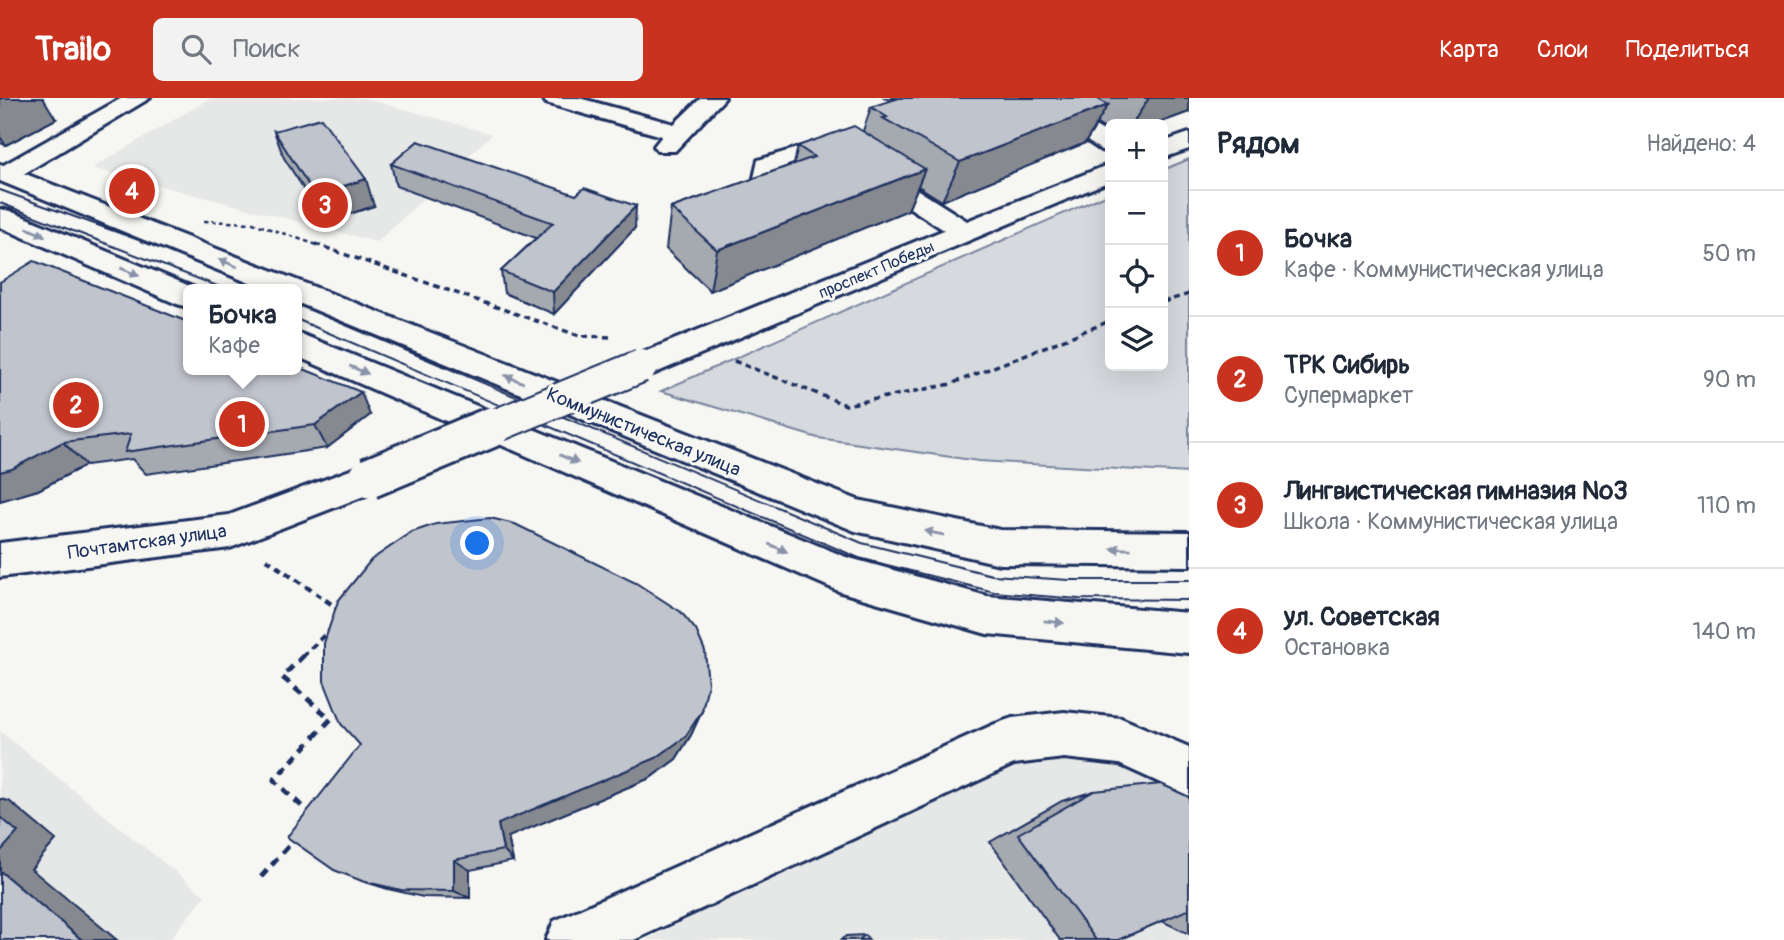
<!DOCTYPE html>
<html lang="ru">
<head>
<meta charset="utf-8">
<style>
	:root { --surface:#fff; --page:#f2f2f3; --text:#1f2937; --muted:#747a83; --line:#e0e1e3; --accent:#c8321e }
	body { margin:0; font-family:Pangolin,sans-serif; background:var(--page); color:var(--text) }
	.controls { position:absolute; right:21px; top:21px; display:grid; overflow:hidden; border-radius:10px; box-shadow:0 7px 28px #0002 }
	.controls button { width:63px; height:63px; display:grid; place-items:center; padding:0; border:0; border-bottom:2px solid var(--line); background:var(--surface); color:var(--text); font:35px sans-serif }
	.you { position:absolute; left:478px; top:446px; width:24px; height:24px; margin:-18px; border:5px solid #fff; border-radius:50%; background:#1a73e8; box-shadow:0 0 0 10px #1a73e833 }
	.badge { display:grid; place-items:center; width:46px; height:46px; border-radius:50%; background:var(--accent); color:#fff; font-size:23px; font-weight:700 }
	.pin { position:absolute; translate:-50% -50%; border:4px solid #fff; box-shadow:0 2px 7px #0006 }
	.popup { position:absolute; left:183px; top:186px; width:119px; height:91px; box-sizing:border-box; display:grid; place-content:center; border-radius:10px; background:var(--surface); filter:drop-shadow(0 2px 5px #0005); font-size:23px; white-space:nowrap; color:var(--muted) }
	.popup b { font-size:26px; color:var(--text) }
	.popup::after { content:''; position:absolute; left:50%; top:100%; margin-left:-14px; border:14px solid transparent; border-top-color:var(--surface) }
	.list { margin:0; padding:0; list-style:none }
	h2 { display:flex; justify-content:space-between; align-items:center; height:91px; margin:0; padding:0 28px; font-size:30px }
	h2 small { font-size:23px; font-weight:400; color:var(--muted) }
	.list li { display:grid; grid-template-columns:46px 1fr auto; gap:21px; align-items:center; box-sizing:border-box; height:126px; padding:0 28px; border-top:2px solid var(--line) }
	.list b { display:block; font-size:26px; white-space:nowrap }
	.list p { margin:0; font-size:23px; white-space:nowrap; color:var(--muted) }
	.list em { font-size:23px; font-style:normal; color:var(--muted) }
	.icon { flex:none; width:38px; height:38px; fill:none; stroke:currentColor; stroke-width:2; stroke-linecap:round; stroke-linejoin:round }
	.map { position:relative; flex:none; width:1189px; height:842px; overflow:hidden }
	header { display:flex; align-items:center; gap:42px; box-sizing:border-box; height:98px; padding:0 35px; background:var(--accent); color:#fff }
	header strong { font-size:33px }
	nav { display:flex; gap:38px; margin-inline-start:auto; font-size:24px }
	.search { width:490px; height:63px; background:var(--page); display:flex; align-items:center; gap:18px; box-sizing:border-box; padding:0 24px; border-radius:10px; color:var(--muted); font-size:26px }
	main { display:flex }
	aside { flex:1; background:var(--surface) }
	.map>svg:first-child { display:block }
	.built { fill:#e6e7e7 }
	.green { fill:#d6d9dd; stroke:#78849e; stroke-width:2 }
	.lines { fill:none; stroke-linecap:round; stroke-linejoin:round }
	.minor-casing { stroke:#1b2f5e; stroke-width:6 }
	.major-casing { stroke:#1b2f5e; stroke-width:6 }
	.path-far3 { stroke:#1b2f5e; stroke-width:2.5; stroke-dasharray:4.5 3.5; stroke-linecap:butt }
	.path-far2 { stroke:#1b2f5e; stroke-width:3.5; stroke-dasharray:6 4.5; stroke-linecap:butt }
	.path-far1 { stroke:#1b2f5e; stroke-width:4.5; stroke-dasharray:7 5; stroke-linecap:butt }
	.path { stroke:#1b2f5e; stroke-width:5; stroke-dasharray:9 7; stroke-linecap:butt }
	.minor { fill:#f6f6f2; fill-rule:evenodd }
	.major { fill:#f6f6f2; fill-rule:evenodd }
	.tram { stroke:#1b2f5e; stroke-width:2 }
	.minor-bridge-far1-casing { stroke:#1b2f5e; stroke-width:36; stroke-linecap:butt }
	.minor-bridge-casing { stroke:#1b2f5e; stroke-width:45; stroke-linecap:butt }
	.minor-bridge-far1 { stroke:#f6f6f2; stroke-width:32 }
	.minor-bridge { stroke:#f6f6f2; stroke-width:39 }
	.wall { fill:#a5a9b0; stroke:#1b2f5e; stroke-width:2 }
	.shaded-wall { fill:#868990; stroke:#1b2f5e; stroke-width:2 }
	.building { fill:#c0c4cd; stroke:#1b2f5e; stroke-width:2 }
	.oneway { fill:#8892a8 }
	.labels { text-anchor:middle; stroke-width:6; stroke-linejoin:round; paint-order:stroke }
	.far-street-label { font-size:16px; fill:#1b2f5e; stroke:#f6f6f2 }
	.street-label { font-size:19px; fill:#1b2f5e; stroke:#f6f6f2 }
</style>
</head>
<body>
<header>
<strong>Trailo</strong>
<div class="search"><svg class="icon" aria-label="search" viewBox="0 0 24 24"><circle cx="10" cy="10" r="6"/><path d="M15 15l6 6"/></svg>Поиск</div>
<nav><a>Карта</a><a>Слои</a><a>Поделиться</a></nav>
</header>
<main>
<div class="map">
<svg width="1189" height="842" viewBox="0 0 1189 842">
	<rect width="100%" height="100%" fill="#f6f6f2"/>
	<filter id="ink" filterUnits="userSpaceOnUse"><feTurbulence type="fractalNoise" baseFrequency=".0143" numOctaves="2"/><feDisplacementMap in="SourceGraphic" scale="14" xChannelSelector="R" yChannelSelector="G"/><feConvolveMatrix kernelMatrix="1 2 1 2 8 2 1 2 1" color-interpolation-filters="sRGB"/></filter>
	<g filter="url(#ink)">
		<!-- built -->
		<g class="built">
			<polygon points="211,0 365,0 492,36 377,144 92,70"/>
			<polygon points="0,633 205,798 169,842 0,842"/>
			<polygon points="1015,647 1108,656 1189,691 1189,842 646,842"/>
		</g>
		<!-- green -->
		<polygon class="green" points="1189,61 1189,375 979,363 818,340 661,293 1110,95 1110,268 1163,268 1163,72"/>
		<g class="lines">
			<defs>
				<g id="minor">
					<polygon points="122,0 150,0 15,81 0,82 0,69"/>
					<polygon points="543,0 579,0 674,26 701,0 725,0 675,53 657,53 654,48 662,38 546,5"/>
					<polygon points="1022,0 1049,0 1110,37 1110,54 1101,52"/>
					<polygon points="1189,35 1189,51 1163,60 1163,44"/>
					<polygon points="830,40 839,42 967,123 1110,66 1110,83 653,276 641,280 629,276 625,268 629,260 944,132 827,56 779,71 777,93 773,99 731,113 722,111 718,105 722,99 752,89 758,62"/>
					<polygon points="369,365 382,369 387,380 382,391 230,450 0,479 0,445 229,417"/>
					<polygon points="1064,614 1121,620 1189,649 1189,698 1119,666 1064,660 1014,666 634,842 546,842 554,823 995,626 1012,620"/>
				</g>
				<g id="major">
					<polygon points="0,66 858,402 1000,432 1189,434 1189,468 1000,466 855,433 296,204 296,191 264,191 0,83"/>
					<polygon points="0,111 10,113 197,191 188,191 188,209 177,206 0,129"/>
					<polygon points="296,234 846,459 987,498 1189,515 1189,555 987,536 841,494 296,258"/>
				</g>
			</defs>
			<!-- minor casing -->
			<use href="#minor" class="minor-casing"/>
			<!-- major casing -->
			<use href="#major" class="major-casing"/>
			<!-- path-far3 -->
			<polyline class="path-far3" points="204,123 253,125 320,148"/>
			<!-- path-far2 -->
			<g class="path-far2">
				<polyline points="315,146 580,238 614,239"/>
				<polyline points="1163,204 1189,196"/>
				<polyline points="734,263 846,307 951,286 1110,223"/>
			</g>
			<!-- path-far1 -->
			<g class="path-far1">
				<polyline points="266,461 340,512"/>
				<polyline points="302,559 330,532"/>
			</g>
			<!-- path -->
			<g class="path">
				<polyline points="304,557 282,579 331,621 274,682 310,716"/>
				<polyline points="261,779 295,741"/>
			</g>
			<!-- minor -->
			<use href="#minor" class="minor"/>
			<!-- major -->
			<use href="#major" class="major"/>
			<!-- tram -->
			<g class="tram">
				<polyline points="0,92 150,146 261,191"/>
				<polyline points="0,105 225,191"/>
				<polyline points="296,206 862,445 992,477 1069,482 1189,482"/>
				<polyline points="296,221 859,460 994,494 1079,501 1189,502"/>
			</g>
			<defs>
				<polyline id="minor-bridge-far1" points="488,331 641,268"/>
				<polyline id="minor-bridge" points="369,380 492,329"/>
			</defs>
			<!-- minor-bridge-far1 casing -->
			<use href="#minor-bridge-far1" class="minor-bridge-far1-casing"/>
			<!-- minor-bridge casing -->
			<use href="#minor-bridge" class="minor-bridge-casing"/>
			<!-- minor-bridge-far1 -->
			<use href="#minor-bridge-far1" class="minor-bridge-far1"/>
			<!-- minor-bridge -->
			<use href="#minor-bridge" class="minor-bridge"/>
		</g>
		<!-- wall -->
		<g class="wall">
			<polygon points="0,0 56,21 6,47 0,45"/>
			<polygon points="885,0 1189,0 1189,14 1156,26 1110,26 1110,34 1097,26 1085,45 942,103 918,88 908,112 710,193 666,151 671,110 794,66 798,48 863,33 871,9 890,3"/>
			<polygon points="274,33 374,108 325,124 284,60"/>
			<polygon points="391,66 635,130 554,216 504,195 501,173 536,140 396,88"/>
			<polygon points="0,184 370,317 327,350 146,376 132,361 86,367 38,392 0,403"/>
			<polygon points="702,613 691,637 676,661 650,680 508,739 513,763 470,772 470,800 423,799 388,791 362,783"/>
			<polygon points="1094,693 1189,699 1189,836 1162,823 1118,842 1060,842 990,744 1062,703"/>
			<polygon points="865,837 869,842 841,842 846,838"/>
		</g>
		<!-- shaded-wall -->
		<g class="shaded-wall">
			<polygon points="0,0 43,0 56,21 6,47 0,39"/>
			<polygon points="1149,0 1189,0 1189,14 1156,26 1132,26"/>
			<polygon points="1108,7 1085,45 942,103 960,64"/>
			<polygon points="925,71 908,112 710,193 717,152"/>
			<polygon points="366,81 374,108 325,124 315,97"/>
			<polygon points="636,108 635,130 554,216 553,194"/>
			<polygon points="361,294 370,317 327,350 315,327"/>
			<polygon points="63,344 86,367 38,392 0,403 0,374"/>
			<polygon points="702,613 691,637 676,661 650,680 508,739 513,763 503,752 498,726"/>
			<polygon points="0,701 9,703 56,742 31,771 117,842 82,842 0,773"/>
			<polygon points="454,762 470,772 470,800 454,793"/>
		</g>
		<!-- building -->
		<g class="building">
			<polygon points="899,0 1096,0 1108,7 960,64 883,20 887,19 871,9"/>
			<polygon points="321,20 366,81 315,97 274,33"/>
			<polygon points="854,28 925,71 717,152 671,110 814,59 798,48"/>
			<polygon points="418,43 576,97 584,90 636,108 553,194 501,173 553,125 391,66"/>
			<polygon points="34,163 188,224 188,272 296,272 296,268 361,294 315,327 125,354 131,336 63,344 12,371 0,374 0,184"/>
			<polygon points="490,420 515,426 636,485 681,514 696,532 705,553 708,586 702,613 685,639 656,660 498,726 503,752 454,762 454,793 401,792 362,783 334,772 287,739 360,647 341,626 324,583 324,545 338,503 371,462 412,434 436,426"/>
			<polygon points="1161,686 1189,699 1189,813 1187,812 1118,842 1096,842 1018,736 1094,693"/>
			<polygon points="0,719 18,734 0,754"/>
			<polygon points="0,773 82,842 0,842"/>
			<polygon points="865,837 869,842 859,842"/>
		</g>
		<!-- one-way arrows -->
		<defs><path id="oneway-solid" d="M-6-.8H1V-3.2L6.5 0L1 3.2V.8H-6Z" transform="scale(1.75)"/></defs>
		<g class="oneway">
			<use href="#oneway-solid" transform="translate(36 134) rotate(24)"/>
			<use href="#oneway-solid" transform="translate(228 165) rotate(-158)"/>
			<use href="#oneway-solid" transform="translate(130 174) rotate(23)"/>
			<use href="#oneway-solid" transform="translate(359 272) rotate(23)"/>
			<use href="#oneway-solid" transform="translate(514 281) rotate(-158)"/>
			<use href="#oneway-solid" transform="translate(569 361) rotate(23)"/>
			<use href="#oneway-solid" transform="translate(934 435) rotate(-168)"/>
			<use href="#oneway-solid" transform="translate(778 450) rotate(23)"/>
			<use href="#oneway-solid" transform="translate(1121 451) rotate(-179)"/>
			<use href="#oneway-solid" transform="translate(1054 524) rotate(6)"/>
		</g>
	</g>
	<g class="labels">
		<!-- far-street labels -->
		<g class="far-street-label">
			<text transform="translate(876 171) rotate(-23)" y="6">проспект Победы</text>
		</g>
		<!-- street labels -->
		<g class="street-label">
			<text transform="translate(644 333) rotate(22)" y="7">Коммунистическая улица</text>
			<text transform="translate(147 443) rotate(-8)" y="7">Почтамтская улица</text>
		</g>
	</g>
</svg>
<div class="controls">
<button>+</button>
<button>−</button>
<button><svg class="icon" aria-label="locate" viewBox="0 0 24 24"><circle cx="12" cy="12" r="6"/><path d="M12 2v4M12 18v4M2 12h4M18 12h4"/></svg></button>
<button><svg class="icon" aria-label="layers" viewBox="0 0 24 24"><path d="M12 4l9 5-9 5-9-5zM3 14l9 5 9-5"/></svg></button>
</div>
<div class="you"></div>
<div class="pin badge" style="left:242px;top:326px">1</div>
<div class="popup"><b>Бочка</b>Кафе</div>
<div class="pin badge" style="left:76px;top:307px">2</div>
<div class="pin badge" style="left:325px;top:107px">3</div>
<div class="pin badge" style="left:132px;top:93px">4</div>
</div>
<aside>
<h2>Рядом<small>Найдено: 4</small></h2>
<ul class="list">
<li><span class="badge">1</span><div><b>Бочка</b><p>Кафе · Коммунистическая улица</p></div><em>50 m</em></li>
<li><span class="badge">2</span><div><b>ТРК Сибирь</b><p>Супермаркет</p></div><em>90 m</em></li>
<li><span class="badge">3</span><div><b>Лингвистическая гимназия №3</b><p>Школа · Коммунистическая улица</p></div><em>110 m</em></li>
<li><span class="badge">4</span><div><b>ул. Советская</b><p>Остановка</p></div><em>140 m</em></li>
</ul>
</aside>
</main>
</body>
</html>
